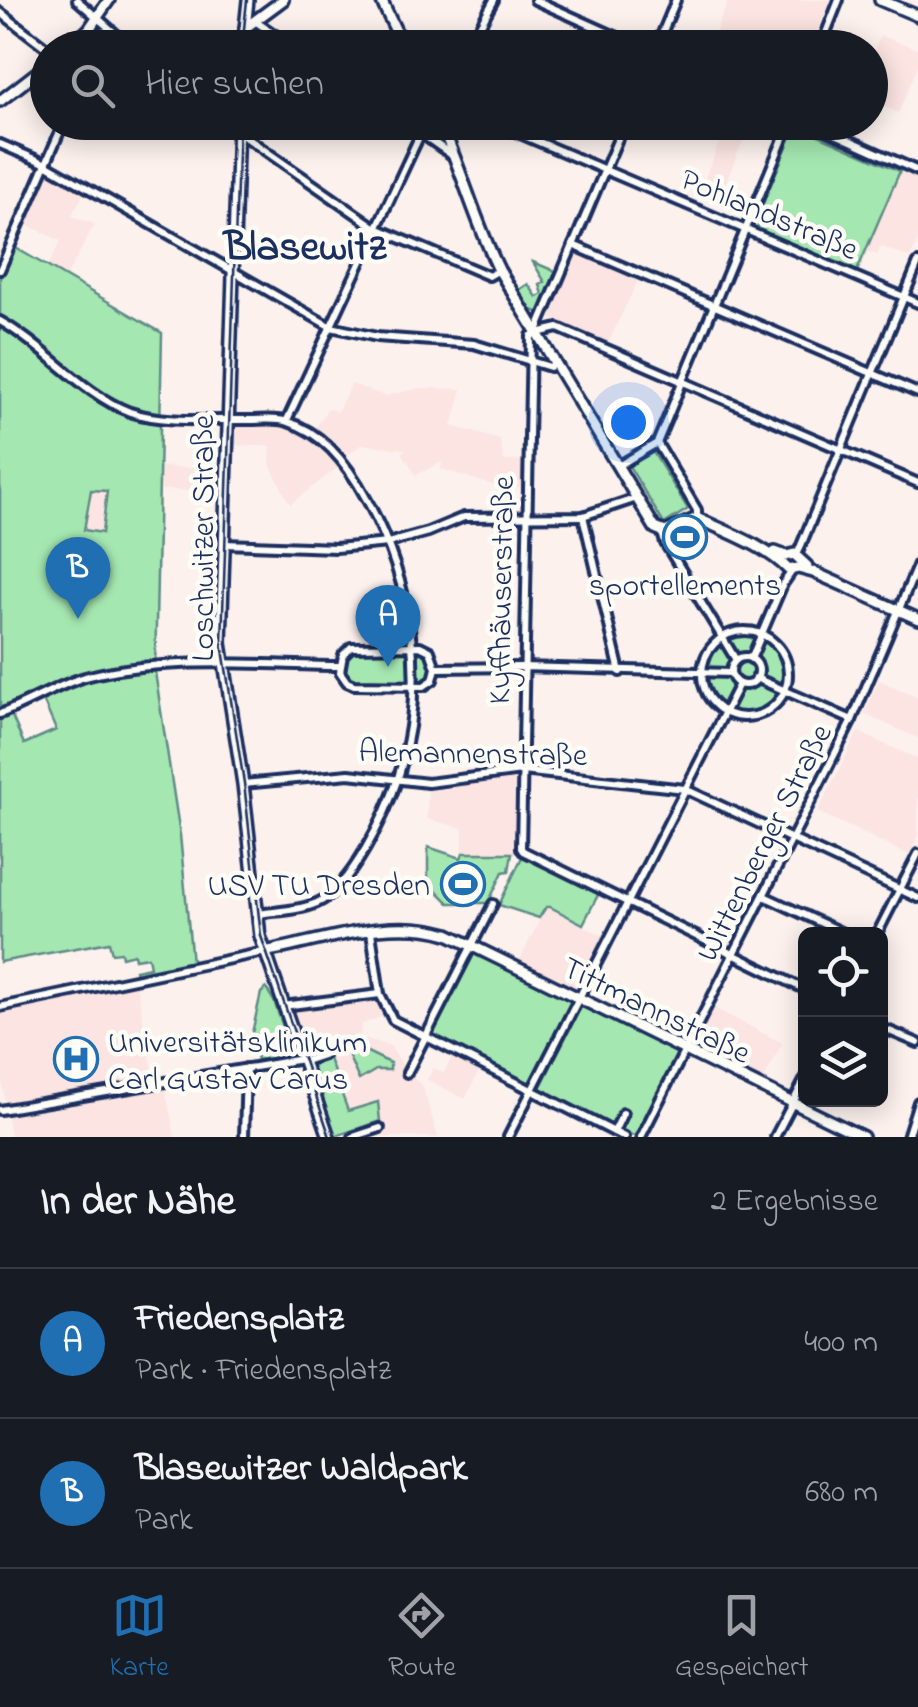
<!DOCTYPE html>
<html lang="de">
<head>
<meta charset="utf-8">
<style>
	:root { --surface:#171b24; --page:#242831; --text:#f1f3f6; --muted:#9ea1a6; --line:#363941; --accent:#1f6fb2 }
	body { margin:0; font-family:"Indie Flower",sans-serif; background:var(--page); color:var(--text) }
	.controls { position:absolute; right:30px; bottom:30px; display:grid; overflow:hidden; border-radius:15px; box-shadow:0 5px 25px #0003 }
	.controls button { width:90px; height:90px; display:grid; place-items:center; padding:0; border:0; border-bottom:2px solid var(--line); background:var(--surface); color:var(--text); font:50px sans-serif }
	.you { position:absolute; left:628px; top:422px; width:35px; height:35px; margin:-25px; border:8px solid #fff; border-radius:50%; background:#1a73e8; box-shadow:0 0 0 15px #1a73e833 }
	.badge { display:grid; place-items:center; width:65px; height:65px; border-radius:50%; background:var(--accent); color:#fff; font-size:32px; font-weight:700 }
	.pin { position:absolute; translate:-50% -82px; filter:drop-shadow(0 2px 5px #0008) }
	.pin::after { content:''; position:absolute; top:52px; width:35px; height:30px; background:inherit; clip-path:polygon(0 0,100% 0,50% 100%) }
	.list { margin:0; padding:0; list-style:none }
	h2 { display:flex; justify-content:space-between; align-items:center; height:130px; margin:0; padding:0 40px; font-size:42px }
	h2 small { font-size:32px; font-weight:400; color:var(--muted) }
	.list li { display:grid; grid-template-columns:65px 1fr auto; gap:30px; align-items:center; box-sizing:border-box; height:150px; padding:0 40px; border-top:2px solid var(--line) }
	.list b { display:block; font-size:38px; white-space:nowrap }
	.list p { margin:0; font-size:32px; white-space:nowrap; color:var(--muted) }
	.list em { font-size:32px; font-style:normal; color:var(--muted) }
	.icon { flex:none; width:55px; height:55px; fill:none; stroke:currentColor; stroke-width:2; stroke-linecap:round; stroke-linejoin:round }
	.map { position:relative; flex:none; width:918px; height:1137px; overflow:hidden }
	.search { position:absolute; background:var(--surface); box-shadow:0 5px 25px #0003; left:30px; right:30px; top:30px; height:110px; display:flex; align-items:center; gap:25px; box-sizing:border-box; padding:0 35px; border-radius:55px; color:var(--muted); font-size:38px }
	.sheet { height:430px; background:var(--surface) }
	nav { display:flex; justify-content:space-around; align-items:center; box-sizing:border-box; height:140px; border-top:2px solid var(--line); background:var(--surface); font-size:28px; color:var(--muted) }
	nav a { display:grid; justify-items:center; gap:5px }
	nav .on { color:var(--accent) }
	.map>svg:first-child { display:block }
	.built { fill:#fbe4e1 }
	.green { fill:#a4e7b1; stroke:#608b88; stroke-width:2.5; fill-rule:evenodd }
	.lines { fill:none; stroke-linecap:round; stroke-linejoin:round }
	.street-casing { stroke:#1b2f5e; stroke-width:14 }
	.secondary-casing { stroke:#1b2f5e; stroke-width:16 }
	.street { stroke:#fdfcf7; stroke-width:6 }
	.secondary { stroke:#fdfcf7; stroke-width:9 }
	.tram { stroke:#1b2f5e; stroke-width:2.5 }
	.labels { text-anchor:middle; stroke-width:9; stroke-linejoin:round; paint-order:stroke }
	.street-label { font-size:32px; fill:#1b2f5e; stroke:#fdfcf7 }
	.poi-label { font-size:32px; fill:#1b2f5e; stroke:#fdfcf7 }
	.district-label { font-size:42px; font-weight:bold; fill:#1b2f5e; stroke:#fdfcf7 }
</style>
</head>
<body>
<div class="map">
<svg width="918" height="1137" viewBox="0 0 918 1137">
	<rect width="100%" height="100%" fill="#fcf1ed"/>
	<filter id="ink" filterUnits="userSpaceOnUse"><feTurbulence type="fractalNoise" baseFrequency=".01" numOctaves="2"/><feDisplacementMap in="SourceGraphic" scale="20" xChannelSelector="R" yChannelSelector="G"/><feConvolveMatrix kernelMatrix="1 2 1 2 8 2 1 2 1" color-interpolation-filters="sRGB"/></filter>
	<g filter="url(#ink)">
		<!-- built -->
		<g class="built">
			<polygon points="729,0 830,0 811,47 692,48 699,29 714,35"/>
			<polygon points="880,36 918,49 918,66 898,113 871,101 871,58"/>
			<polygon points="727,123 747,131 724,186 705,178"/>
			<polygon points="900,171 918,179 918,240 910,258 881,246 877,255 866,251"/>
			<polygon points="50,172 85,191 71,216 95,224 66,277 48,266 61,241 26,224"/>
			<polygon points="576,253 638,280 608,343 550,318"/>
			<polygon points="352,384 385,396 420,388 462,389 452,426 500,440 504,461 523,461 523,488 499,487 441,469 442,462 416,475 402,452 405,449 362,444 348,455 315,429 328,408 337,412"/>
			<polygon points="237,425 285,427 295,430 320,447 340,466 290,504 270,464 271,446 233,445 234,427"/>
			<polygon points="161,467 217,469 215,491 160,490"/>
			<polygon points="91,490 108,491 102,533 84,531"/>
			<polygon points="879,680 918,698 918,738 864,714"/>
			<polygon points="858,732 918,759 918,835 909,855 818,812"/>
			<polygon points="517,777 518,849 512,852 463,853 463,828 427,819 428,791 447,789 492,778"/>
			<polygon points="546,907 605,937 578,988 573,989 519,962"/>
			<polygon points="136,984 157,1090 165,1089 175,1137 10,1137 0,1068 0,1013"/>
			<polygon points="376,1000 383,1016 362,1024 360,1037 390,1046 410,1076 422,1085 438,1137 385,1137 379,1134 383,1127 380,1121 336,1136 293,1011"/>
			<polygon points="712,1007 782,1043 763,1081 693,1046"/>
			<polygon points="452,1057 479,1071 465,1099 427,1080 433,1068 444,1073"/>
		</g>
		<!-- green -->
		<g class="green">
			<polygon points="796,125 900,171 857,271 757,229 763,215 759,213"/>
			<path d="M14,247L162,333L155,672L180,835L192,963L136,974L135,970L150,967L148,957L135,959L134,954L122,957L121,952L112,953L109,942L0,962V276ZM91,490L107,491L102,533L84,530ZM43,700L56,730L24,744L11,714Z"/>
			<polygon points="533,262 557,272 540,313 529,309 519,290 528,284 537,297 543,294 540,285 545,282"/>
			<polygon points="653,452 688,509 664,524 629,466"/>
			<circle cx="744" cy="674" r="42"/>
			<path d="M355,649L420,650L429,655C432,664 436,672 429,679C419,689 356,684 346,677L344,661Z"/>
			<polygon points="428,847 461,858 463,853 512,853 509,871 503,872 488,903 449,903 428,882"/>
			<polygon points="523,855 599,893 583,924 550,907 546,907 539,918 499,905"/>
			<polygon points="474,953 572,1000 530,1085 432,1035"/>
			<polygon points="266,988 274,1001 293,1055 257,1060 252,1033 261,993"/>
			<polygon points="582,1005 679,1053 636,1137 539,1090"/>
			<polygon points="359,1048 390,1063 390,1070 376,1070 359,1080 349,1057 352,1050"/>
			<polygon points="328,1056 348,1111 378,1102 380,1121 336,1136 310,1062"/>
		</g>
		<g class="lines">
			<defs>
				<g id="street">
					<polyline points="77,0 132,48"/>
					<polyline points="535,0 642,48"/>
					<polyline points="0,12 48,49"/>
					<polyline points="255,21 294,48"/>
					<polyline points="83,35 110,31"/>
					<polyline points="475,35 501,48"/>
					<polyline points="96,48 99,42"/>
					<polyline points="468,48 494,0"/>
					<polyline points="656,48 676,0"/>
					<polyline points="820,48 839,0"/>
					<polyline points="224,122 376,228 489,276 499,270"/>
					<polyline points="405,122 453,156"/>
					<polyline points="492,122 918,303"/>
					<polyline points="625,122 536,333 531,336 521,848 523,851 806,990"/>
					<polyline points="809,122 918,171"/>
					<polyline points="0,144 42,162 331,327 377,337 474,344 550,367 555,363"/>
					<polyline points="573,245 918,393"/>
					<polyline points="0,270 64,122"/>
					<path d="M0,321C46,347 82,394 130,412C166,424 213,419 251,420C262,420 277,418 288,422C325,433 350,468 367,500C413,585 428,684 398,778C386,814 351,888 317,903C299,911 276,911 257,914"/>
					<polyline points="537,333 558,328 918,483"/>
					<polyline points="287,420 426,122"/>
					<polyline points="657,443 790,122"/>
					<polyline points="618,466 657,443 697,510 697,518"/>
					<polyline points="583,516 620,672"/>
					<polyline points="662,533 665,543 736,660"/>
					<polyline points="224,544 336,548 388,543 428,532 464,517 583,516 637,498"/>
					<polyline points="797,555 918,263"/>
					<circle cx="745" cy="674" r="43"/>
					<polygon points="420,646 430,651 436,668 433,680 424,686 354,685 347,682 340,672 343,655 351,647"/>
					<circle cx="745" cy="671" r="14"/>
					<polyline points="751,659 783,584 792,571"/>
					<polyline points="436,668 523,667 731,673"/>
					<polyline points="756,678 852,720"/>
					<path d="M0,714C29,703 55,686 85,677C166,656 257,665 340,666"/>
					<polyline points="243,784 349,774 428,783 522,771 685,789 918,898"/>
					<polyline points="764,896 845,934"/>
					<polyline points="371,932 380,994 393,1020 624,1137"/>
					<polyline points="877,934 918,854"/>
					<polyline points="283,1006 380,994"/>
					<polyline points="0,1007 264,952"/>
					<polyline points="880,1027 918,1043"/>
					<polyline points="308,1060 323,1055"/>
					<polyline points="407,1073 493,904"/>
					<polyline points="0,1110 302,1059"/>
					<polyline points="614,1132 623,1113"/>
					<polyline points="244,1137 246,1068"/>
					<polyline points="353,1137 380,1128"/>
					<polyline points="508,1137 739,684"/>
					<polyline points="641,1137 852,720 918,564"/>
					<polyline points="775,1137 806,1077"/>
					<polyline points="907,1137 918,1102"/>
				</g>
				<g id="secondary">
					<polyline points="381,0 404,48"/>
					<polyline points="880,0 918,16"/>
					<polyline points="245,28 283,0"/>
					<polyline points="69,48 89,29 109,0"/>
					<polyline points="243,48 248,0"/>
					<polyline points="0,101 48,64"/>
					<polyline points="238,122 221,643 243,784 260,936 329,1137"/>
					<path d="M440,122C462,171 476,223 499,270L655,528L665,532L697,518C729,533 766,546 789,570L798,568L813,572L918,619"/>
					<polyline points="775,552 786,556 794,554 807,566"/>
					<path d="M264,952C322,941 390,916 448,934L863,1137"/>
				</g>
			</defs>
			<!-- street casing -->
			<use href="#street" class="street-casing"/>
			<!-- secondary casing -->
			<use href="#secondary" class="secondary-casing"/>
			<!-- street -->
			<use href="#street" class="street"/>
			<!-- secondary -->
			<use href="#secondary" class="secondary"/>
			<!-- tram -->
			<g class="tram">
				<polyline points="242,48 247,0"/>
				<polyline points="239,122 222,643 244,783 261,936 330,1137"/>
			</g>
		</g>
	</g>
	<!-- icons -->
	<defs>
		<symbol id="stadium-ring" viewBox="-11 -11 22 22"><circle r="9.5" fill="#fdfcf7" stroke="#1f6fb2" stroke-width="1.5"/><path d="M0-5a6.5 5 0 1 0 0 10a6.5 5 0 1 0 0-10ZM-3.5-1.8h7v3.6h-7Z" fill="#1f6fb2"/></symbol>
		<symbol id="hospital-ring" viewBox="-11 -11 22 22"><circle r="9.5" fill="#fdfcf7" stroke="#1f6fb2" stroke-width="1.5"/><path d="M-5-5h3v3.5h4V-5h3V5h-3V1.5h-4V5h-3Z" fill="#1f6fb2"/></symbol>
	</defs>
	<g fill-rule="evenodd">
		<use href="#stadium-ring" x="660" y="512" width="50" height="50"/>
		<use href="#stadium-ring" x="438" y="859" width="50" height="50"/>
		<use href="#hospital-ring" x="51" y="1034" width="50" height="50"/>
	</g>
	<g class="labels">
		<!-- street labels -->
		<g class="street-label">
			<text transform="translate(770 213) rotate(23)" y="11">Pohlandstraße</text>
			<text transform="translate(202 538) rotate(-90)" y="11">Loschwitzer Straße</text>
			<text transform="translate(500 590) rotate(-89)" y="11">Kyffhäuserstraße</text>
			<text transform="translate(473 752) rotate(1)" y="11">Alemannenstraße</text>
			<text transform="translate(763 842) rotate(-63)" y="11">Wittenberger Straße</text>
			<text transform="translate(657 1009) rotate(26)" y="11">Tittmannstraße</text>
		</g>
		<!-- poi labels -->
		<g class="poi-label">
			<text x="685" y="595">sportellements</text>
			<text x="430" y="895" text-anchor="end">USV TU Dresden</text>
			<text x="108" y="1052" text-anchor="start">Universitätsklinikum<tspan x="108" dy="37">Carl Gustav Carus</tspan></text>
		</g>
		<!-- district labels -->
		<g class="district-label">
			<text x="305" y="259">Blasewitz</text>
		</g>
	</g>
</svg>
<div class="controls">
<button><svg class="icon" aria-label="locate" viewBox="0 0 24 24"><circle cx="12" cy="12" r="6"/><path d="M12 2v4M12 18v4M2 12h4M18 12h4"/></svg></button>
<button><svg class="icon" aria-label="layers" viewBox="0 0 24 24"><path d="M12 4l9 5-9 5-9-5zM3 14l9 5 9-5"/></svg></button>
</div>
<div class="you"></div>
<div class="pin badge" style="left:388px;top:667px">A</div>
<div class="pin badge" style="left:78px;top:619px">B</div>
<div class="search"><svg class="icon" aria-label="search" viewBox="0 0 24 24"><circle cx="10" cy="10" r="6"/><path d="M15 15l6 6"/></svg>Hier suchen</div>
</div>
<section class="sheet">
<h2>In der Nähe<small>2 Ergebnisse</small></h2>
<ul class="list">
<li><span class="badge">A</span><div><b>Friedensplatz</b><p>Park · Friedensplatz</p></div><em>400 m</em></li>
<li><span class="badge">B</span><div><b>Blasewitzer Waldpark</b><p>Park</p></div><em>680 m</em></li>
</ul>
</section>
<nav>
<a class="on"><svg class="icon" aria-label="map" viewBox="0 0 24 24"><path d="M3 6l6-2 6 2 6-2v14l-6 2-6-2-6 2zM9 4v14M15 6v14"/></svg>Karte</a>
<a><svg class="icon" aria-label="directions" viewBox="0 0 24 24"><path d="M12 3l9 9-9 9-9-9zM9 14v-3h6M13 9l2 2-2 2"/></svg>Route</a>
<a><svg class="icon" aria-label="saved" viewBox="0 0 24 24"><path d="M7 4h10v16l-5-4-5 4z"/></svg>Gespeichert</a>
</nav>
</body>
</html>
